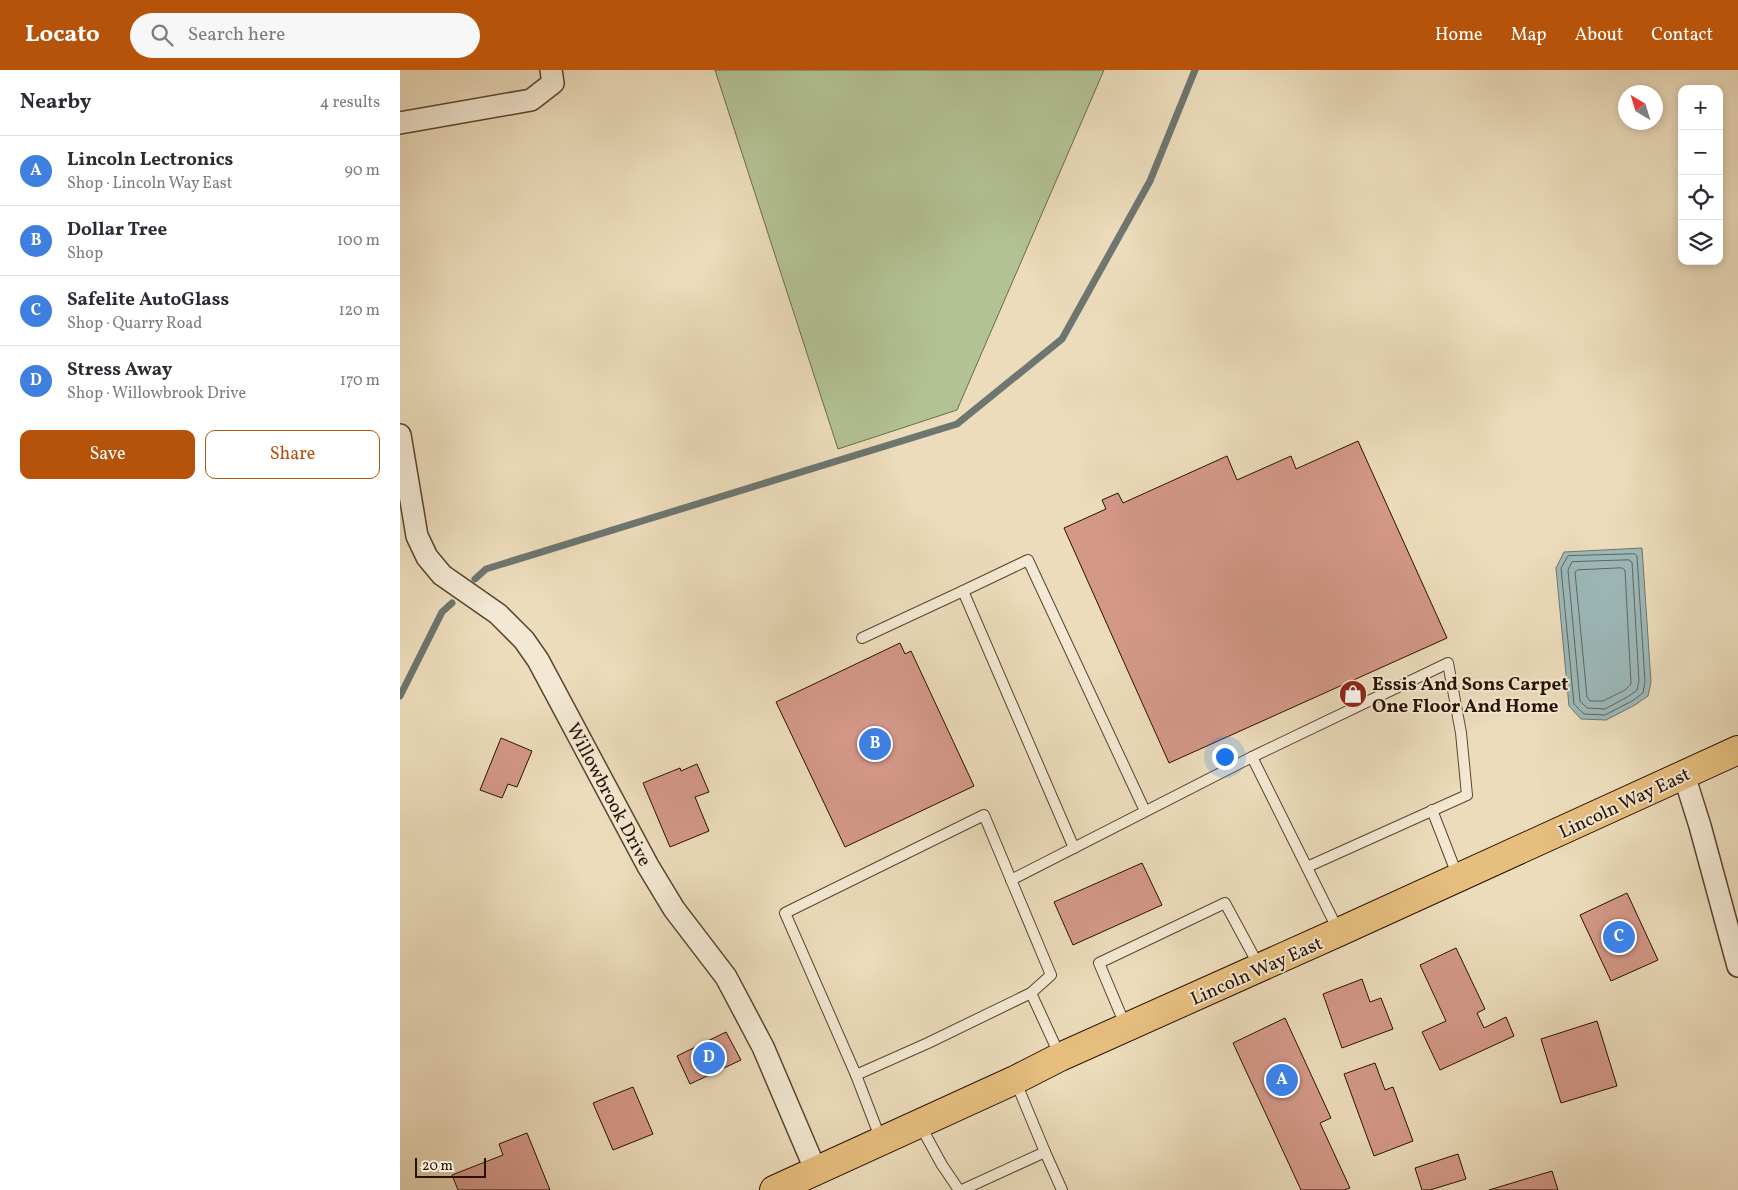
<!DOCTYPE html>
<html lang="en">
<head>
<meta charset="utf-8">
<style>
	:root { --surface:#fff; --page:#f7f7f7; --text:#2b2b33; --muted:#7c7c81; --line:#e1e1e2; --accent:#b45309 }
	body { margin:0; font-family:Vollkorn,serif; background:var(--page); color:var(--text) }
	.controls { position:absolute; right:15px; top:15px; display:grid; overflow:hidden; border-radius:10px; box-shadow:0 2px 8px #0003 }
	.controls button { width:45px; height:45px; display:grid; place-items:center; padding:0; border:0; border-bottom:1px solid var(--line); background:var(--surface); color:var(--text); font:25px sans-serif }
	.compass { position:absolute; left:1218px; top:15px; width:45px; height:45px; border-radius:50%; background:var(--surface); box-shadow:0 2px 8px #0003; rotate:322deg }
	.scale { position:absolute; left:15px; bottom:12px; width:71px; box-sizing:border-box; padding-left:5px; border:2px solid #271100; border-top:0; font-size:14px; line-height:18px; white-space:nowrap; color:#271100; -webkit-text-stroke:4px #f3e8d3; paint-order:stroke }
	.you { position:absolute; left:824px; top:686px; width:18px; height:18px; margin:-12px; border:4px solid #fff; border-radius:50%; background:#1a73e8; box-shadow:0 0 0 8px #1a73e833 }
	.badge { display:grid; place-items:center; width:32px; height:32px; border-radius:50%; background:var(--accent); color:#fff; font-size:16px; font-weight:700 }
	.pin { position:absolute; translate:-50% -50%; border:2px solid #fff; box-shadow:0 1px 5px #0006 }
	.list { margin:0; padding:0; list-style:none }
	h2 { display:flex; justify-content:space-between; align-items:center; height:65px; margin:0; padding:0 20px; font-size:21px }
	h2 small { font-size:16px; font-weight:400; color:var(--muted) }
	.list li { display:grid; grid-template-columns:32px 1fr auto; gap:15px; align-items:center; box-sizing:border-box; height:70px; padding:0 20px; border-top:1px solid var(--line) }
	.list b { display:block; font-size:19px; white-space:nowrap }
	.list p { margin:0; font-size:16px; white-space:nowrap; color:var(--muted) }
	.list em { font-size:16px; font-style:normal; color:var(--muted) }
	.actions { display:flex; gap:10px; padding:15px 20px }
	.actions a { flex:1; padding:11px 0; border:1px solid var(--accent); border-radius:10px; text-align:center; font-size:18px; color:var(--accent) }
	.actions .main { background:var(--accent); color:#fff }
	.icon { flex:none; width:28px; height:28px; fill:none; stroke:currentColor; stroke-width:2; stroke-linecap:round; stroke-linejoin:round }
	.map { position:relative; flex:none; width:1338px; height:1120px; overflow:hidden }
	header { display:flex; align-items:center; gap:30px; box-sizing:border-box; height:70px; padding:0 25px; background:var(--accent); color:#fff }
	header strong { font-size:24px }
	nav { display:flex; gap:28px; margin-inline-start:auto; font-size:18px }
	.search { width:350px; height:45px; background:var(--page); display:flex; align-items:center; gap:12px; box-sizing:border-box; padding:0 18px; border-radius:28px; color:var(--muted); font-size:19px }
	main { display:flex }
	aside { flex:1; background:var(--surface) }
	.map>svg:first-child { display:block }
	.green { fill:#b3c294; stroke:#6d6a4a }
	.water { fill:#9cb9ba; stroke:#6d7670 }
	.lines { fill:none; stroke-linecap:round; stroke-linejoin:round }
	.shore { stroke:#62655d; stroke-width:1 }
	.stream { stroke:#6d7670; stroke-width:7 }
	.building { fill:#d49889; stroke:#271100 }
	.service-casing { stroke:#58442f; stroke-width:12 }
	.minor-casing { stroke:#58442f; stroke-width:24 }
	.trunk-casing { stroke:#271100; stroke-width:30 }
	.service { stroke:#f3e8d3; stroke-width:10 }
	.minor { stroke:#f3e8d3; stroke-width:21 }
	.trunk { stroke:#e6be7e; stroke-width:28 }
	.labels { text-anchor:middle; stroke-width:4; stroke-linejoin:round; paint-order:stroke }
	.poi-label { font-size:19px; font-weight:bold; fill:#271100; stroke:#f3e8d3; text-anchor:start }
	.street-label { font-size:19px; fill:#271100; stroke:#f3e8d3 }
</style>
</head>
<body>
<header>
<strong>Locato</strong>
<div class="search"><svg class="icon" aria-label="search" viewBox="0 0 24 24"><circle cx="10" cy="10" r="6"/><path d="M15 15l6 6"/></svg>Search here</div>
<nav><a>Home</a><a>Map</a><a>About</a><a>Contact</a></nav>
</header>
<main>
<aside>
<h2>Nearby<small>4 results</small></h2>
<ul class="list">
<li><span class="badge" style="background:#3f7fe0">A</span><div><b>Lincoln Lectronics</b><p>Shop · Lincoln Way East</p></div><em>90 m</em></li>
<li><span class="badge" style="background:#3f7fe0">B</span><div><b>Dollar Tree</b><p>Shop</p></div><em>100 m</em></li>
<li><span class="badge" style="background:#3f7fe0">C</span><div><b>Safelite AutoGlass</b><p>Shop · Quarry Road</p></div><em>120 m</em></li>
<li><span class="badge" style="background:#3f7fe0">D</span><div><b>Stress Away</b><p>Shop · Willowbrook Drive</p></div><em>170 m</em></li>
</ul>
<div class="actions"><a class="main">Save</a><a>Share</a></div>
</aside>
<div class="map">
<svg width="1338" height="1120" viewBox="0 0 1338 1120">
	<rect width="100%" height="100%" fill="#ecdcbb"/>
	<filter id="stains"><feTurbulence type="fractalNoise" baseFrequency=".004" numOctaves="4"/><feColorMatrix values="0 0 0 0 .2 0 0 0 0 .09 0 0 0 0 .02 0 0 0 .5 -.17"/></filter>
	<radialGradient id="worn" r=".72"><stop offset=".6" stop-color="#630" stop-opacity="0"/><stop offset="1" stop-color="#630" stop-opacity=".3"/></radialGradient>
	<!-- green -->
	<polygon class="green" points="315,0 704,0 557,340 438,379"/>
	<!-- water -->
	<polygon class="water" points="1242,478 1251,612 1248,626 1235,635 1206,650 1181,649 1169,636 1156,498 1164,482"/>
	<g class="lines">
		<!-- shore -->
		<g class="shore">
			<polygon points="1235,484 1237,486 1245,612 1243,623 1232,631 1205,645 1184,644 1174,634 1161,498 1168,486"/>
			<polygon points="1229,490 1232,492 1239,611 1237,620 1229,626 1205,639 1187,638 1180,631 1168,500 1172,492"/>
			<polygon points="1222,498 1225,500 1231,614 1225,620 1203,631 1190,631 1187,627 1175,502 1178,500"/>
		</g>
		<!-- stream -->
		<g class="stream">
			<polyline points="75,509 86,499 557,354 662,269 750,111 795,0"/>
			<polyline points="0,626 42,542 52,533"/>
		</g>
	</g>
	<!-- building -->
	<g class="building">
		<polygon points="958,371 1047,568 769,693 664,458 706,439 702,430 718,423 723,433 827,386 837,410 891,386 896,399"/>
		<polygon points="500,573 505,584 511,581 574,716 445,777 376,632"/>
		<polygon points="101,668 132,681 117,717 108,714 102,728 80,720"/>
		<polygon points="297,694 309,722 295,727 309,761 270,777 243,713 280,698 281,701"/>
		<polygon points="742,793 762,835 673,875 654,832"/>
		<polygon points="1227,823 1258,890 1211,911 1180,845"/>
		<polygon points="1056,878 1085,939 1077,943 1084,958 1106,947 1114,966 1040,1000 1022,962 1046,951 1020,895"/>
		<polygon points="962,909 970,932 981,928 993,959 942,978 923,924"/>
		<polygon points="885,948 931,1048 920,1053 950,1118 944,1120 901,1120 833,973"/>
		<polygon points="1197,951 1217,1016 1161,1033 1141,969"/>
		<polygon points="326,962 341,990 290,1014 277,986"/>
		<polygon points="975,993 985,1020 993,1017 1013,1071 974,1086 944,1004"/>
		<polygon points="233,1017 253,1064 213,1080 193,1033"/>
		<polygon points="127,1063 150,1120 58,1120 52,1105 103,1085 99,1074"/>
		<polygon points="1058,1084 1066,1109 1030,1120 1022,1120 1015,1098"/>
		<polygon points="1152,1101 1158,1120 1089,1120"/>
	</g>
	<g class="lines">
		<defs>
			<g id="service">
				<polyline points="462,568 563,521"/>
				<polyline points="852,687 1048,593 1061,663 1067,725 907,797"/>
				<polyline points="1032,740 1058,807"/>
				<polyline points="674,778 563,521 628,490 745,741"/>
				<polyline points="611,810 852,687 939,862"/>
				<polyline points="726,957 699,893 825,833 859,896"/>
				<polyline points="456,1005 385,843 584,745 651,905 631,923"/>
				<polyline points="520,1055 542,1095 559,1120"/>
				<polyline points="481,1070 456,1005 528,973 631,923 660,986"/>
				<polyline points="645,1082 662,1120"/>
				<polyline points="562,1120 645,1082 615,1010"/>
			</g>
			<g id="minor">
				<polyline points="0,53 131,30 153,13 151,0"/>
				<polyline points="0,365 17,466 27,487 42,505 98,544 124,570 138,590 248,796 274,839 326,907 363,977 416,1101"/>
				<polyline points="1284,705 1300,756 1338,896"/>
			</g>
			<polyline id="trunk" points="374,1120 615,1010 660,987 939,862 1338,680"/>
		</defs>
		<!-- service casing -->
		<use href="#service" class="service-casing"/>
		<!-- minor casing -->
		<use href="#minor" class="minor-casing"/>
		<!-- trunk casing -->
		<use href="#trunk" class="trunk-casing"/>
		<!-- service -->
		<use href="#service" class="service"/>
		<!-- minor -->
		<use href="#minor" class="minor"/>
		<!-- trunk -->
		<use href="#trunk" class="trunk"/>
	</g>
	<!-- icons -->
	<defs>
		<symbol id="shop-disc" viewBox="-11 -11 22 22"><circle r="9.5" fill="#8f2418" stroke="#f3e8d3"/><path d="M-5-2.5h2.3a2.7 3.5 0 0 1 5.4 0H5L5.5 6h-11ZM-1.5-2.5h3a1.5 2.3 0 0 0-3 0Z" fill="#fff"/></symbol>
	</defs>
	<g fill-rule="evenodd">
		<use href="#shop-disc" x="937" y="608" width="32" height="32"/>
	</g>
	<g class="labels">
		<!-- poi labels -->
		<g class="poi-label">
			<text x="972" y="620">Essis And Sons Carpet<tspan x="972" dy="22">One Floor And Home</tspan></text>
		</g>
		<!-- street labels -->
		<g class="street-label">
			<text transform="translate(210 724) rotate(62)" y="7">Willowbrook Drive</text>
			<text transform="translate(1224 732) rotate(-25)" y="7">Lincoln Way East</text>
			<text transform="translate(856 900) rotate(-24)" y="7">Lincoln Way East</text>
		</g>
	</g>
	<rect width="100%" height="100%" filter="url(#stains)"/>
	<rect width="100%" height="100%" fill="url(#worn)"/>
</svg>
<div class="controls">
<button>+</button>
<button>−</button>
<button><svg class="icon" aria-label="locate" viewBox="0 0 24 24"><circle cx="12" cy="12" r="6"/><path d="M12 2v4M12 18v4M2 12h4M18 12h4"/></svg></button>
<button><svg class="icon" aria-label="layers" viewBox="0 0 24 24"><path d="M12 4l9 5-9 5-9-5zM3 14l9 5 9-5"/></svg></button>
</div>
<svg class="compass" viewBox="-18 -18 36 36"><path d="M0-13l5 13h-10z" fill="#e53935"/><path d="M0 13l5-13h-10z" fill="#7c7c81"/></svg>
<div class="scale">20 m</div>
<div class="you"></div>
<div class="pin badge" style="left:882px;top:1010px;background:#3f7fe0">A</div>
<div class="pin badge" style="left:475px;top:674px;background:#3f7fe0">B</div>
<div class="pin badge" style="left:1219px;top:867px;background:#3f7fe0">C</div>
<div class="pin badge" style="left:309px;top:988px;background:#3f7fe0">D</div>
</div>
</main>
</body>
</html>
